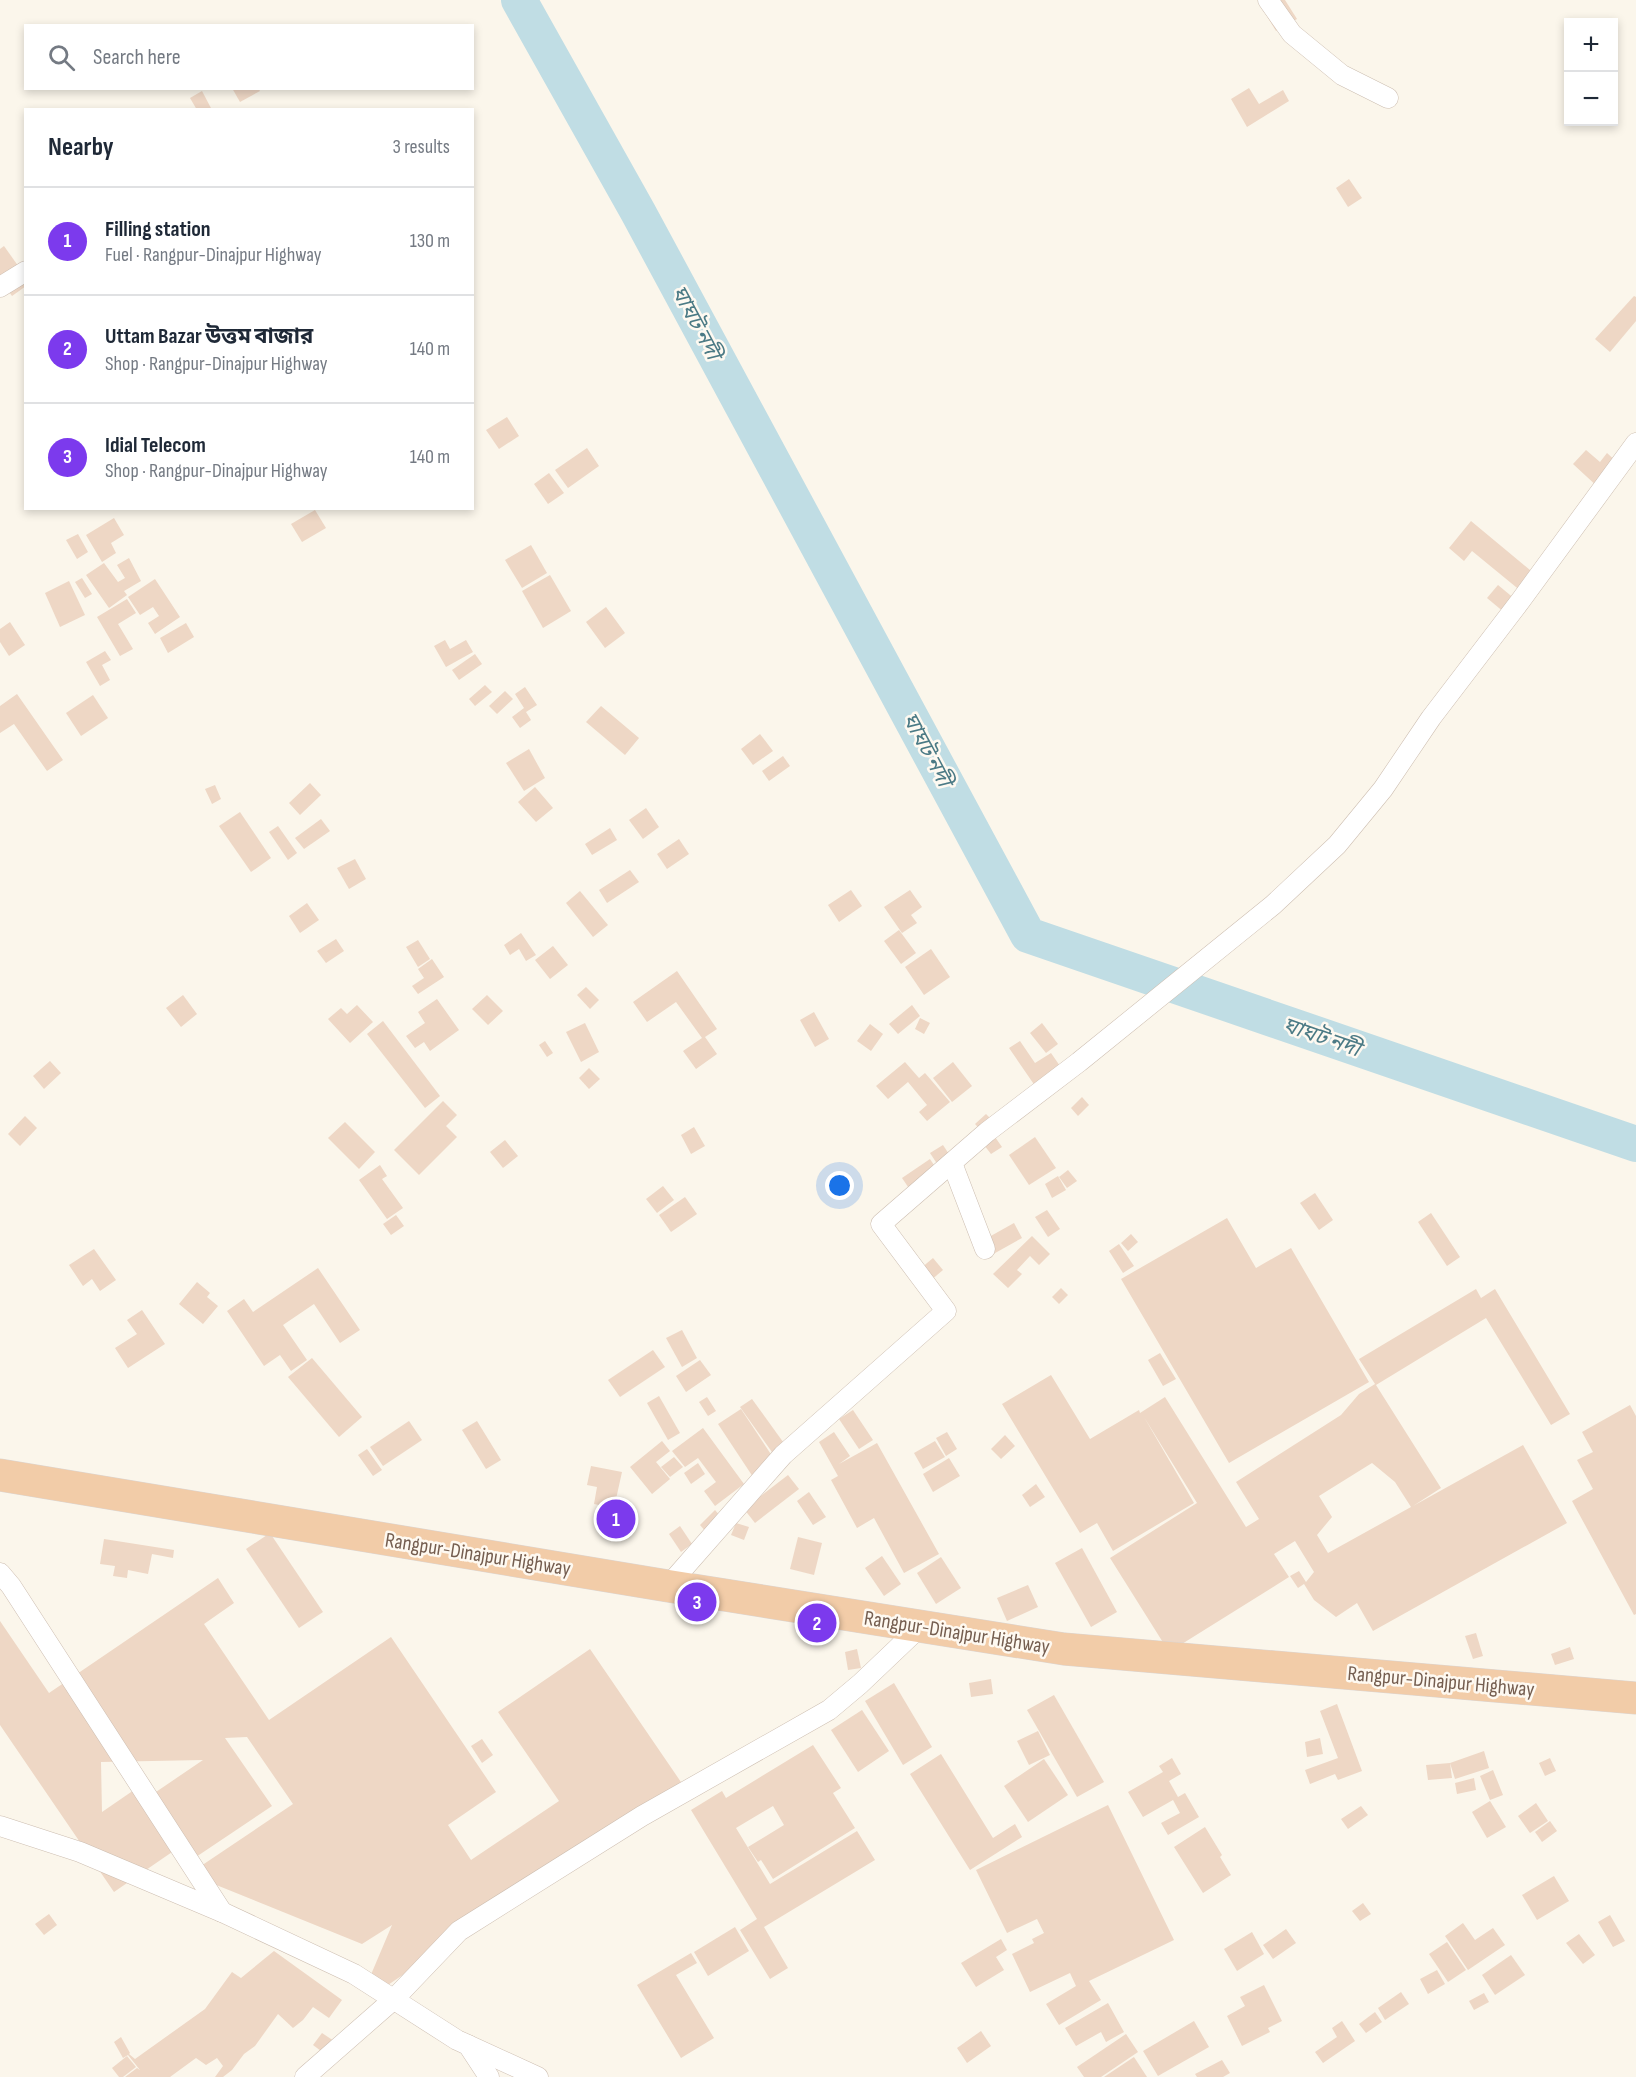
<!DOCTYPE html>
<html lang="en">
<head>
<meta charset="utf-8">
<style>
	:root { --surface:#fff; --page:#f2f2f3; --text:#1f2937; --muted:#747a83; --line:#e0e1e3; --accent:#7c3aed }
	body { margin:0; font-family:"Sofia Sans Condensed","Noto Sans Bengali",sans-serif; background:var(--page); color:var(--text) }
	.controls { position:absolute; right:18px; top:18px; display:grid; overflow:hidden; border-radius:0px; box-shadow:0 3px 9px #0003 }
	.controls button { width:54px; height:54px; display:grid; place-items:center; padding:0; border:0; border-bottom:2px solid var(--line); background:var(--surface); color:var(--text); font:30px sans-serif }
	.you { position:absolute; left:840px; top:1186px; width:21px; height:21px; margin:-15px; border:4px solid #fff; border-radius:50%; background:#1a73e8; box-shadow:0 0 0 9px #1a73e833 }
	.badge { display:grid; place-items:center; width:39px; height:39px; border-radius:50%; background:var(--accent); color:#fff; font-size:20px; font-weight:700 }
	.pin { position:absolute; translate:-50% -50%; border:3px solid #fff; box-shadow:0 2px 6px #0006 }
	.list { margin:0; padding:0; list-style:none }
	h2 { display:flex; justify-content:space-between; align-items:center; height:78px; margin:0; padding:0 24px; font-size:26px }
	h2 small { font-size:20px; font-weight:400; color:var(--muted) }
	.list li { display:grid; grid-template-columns:39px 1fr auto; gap:18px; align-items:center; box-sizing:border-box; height:108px; padding:0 24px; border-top:2px solid var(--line) }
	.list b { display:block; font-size:22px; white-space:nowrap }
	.list p { margin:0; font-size:20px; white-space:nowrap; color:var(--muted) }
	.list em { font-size:20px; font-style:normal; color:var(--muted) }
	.icon { flex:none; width:33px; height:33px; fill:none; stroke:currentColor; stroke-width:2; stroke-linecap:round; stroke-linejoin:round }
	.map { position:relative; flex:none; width:1636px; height:2077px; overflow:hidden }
	.search { position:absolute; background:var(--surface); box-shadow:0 3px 9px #0003; left:24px; top:24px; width:450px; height:66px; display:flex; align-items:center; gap:15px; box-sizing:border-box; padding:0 21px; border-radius:0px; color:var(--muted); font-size:22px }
	.panel { position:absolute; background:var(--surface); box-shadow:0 3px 9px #0003; left:24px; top:108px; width:450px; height:402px; border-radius:0px }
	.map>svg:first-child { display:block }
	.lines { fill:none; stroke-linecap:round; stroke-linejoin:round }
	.river { stroke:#c0dde4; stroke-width:36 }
	.building { fill:#eed7c5; fill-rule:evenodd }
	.minor-casing { stroke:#cdbeb1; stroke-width:21 }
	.trunk-casing { stroke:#dbd5d2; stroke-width:33 }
	.minor { stroke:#fff; stroke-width:20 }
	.trunk { stroke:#f2cca8; stroke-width:32 }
	.labels { text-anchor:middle; stroke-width:5; stroke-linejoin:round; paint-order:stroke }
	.street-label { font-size:21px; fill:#755e50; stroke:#fef9f1 }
	.water-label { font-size:22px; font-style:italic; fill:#4b7a85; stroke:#fef9f1 }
</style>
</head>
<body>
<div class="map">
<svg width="1636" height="2077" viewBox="0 0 1636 2077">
	<rect width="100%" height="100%" fill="#fbf6eb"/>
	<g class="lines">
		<!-- river -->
		<polyline class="river" points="519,0 638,212 1028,935 1636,1144"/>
	</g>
	<!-- building -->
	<g class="building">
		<polygon points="1276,0 1285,0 1297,19 1276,31 1262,8"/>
		<polygon points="232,88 258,88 260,91 240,102"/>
		<polygon points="1249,88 1259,104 1283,90 1289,101 1247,127 1231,99"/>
		<polygon points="202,91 212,110 197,110 190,98"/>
		<polygon points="1349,179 1362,198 1348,207 1336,188"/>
		<polygon points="4,246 26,277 26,286 12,296 0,279 0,249"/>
		<polygon points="1634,296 1636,297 1636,321 1610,352 1595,339"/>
		<polygon points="507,417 519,436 499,449 486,430"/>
		<polygon points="587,448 599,466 568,488 555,470"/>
		<polygon points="1586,450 1600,462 1607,453 1620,465 1599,488 1573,464"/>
		<polygon points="549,473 564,493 548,504 534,484"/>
		<polygon points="315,510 326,528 302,542 291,524"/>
		<polygon points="114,518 124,535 111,543 116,553 102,562 86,535"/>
		<polygon points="1471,521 1542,580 1528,597 1472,551 1464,561 1449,548"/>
		<polygon points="78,534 88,552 77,559 66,540"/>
		<polygon points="531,545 547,573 522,588 505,560"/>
		<polygon points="129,558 141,581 124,591 127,595 109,608 86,575 104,563 118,582 125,578 117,565"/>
		<polygon points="550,575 571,611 543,628 522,591"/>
		<polygon points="82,578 92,594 85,598 75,582"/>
		<polygon points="155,579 180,617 155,634 148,623 159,616 153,607 140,615 128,597"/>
		<polygon points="69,581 85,615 60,627 45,593"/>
		<polygon points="1498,585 1522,605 1511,618 1487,598"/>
		<polygon points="127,599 136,613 118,624 133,649 120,656 97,617"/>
		<polygon points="606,607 625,633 605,648 586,622"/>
		<polygon points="10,622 25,645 9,656 0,642 0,629"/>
		<polygon points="186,623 194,637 168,653 160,638"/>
		<polygon points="445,640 450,649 466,640 473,652 446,667 434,646"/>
		<polygon points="105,651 111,660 102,665 110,680 100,686 86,662"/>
		<polygon points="475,654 482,664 459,680 452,670"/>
		<polygon points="485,685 492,692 475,706 469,699"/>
		<polygon points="525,687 537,705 526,712 531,720 520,728 512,717 524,708 515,694"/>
		<polygon points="505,691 513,699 497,714 489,706"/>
		<polygon points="17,694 63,760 47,771 14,724 0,733 0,706"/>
		<polygon points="93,695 108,718 81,736 66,713"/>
		<polygon points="601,706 639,738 625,755 586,722"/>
		<polygon points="760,734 773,751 753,765 741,749"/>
		<polygon points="529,749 545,778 524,791 506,763"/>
		<polygon points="783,756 790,766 769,781 762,771"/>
		<polygon points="310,783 321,795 300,815 289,803"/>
		<polygon points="215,785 221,799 212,804 205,789"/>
		<polygon points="535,787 553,808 536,822 518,802"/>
		<polygon points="646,808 659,827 643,839 629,820"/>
		<polygon points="240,812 271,858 251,872 219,826"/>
		<polygon points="321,819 330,831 304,849 295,838"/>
		<polygon points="278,826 297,853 288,860 269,832"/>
		<polygon points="610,828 617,840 592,855 585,844"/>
		<polygon points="679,839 689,854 667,869 657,854"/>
		<polygon points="355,859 366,879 349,889 337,868"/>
		<polygon points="630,870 639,882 607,903 599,890"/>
		<polygon points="851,890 862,906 839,922 828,905"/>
		<polygon points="910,890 922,907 911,915 917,923 902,933 884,907"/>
		<polygon points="580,891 608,925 593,937 566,903"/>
		<polygon points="307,903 319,920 300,933 289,916"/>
		<polygon points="899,930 916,953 901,964 884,941"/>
		<polygon points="521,933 536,955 526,961 519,949 510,955 504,945"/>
		<polygon points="336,939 344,951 326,963 317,951"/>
		<polygon points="418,940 430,959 418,967 406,947"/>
		<polygon points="553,946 568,965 550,979 535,960"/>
		<polygon points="931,949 950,977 924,995 905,967"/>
		<polygon points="432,959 444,977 418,994 412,986 424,978 418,969"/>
		<polygon points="677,971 717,1029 705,1037 717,1054 696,1069 683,1051 702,1038 676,1002 647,1022 633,1002"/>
		<polygon points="586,987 599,1000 590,1009 577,995"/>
		<polygon points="183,995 197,1014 181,1027 166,1008"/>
		<polygon points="487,995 503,1011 488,1025 472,1009"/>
		<polygon points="437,999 459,1030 430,1051 424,1042 415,1048 406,1036 425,1023 418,1012"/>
		<polygon points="357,1005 373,1022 350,1043 328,1019 341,1008 347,1014"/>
		<polygon points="912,1005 920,1016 898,1034 889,1024"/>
		<polygon points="814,1012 829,1039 815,1047 800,1020"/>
		<polygon points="920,1018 930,1023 924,1034 915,1029"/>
		<polygon points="383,1021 440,1096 425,1108 367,1034"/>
		<polygon points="585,1023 599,1052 581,1062 566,1032"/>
		<polygon points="1042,1023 1058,1044 1046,1053 1030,1033"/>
		<polygon points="870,1024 883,1034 871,1051 857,1041"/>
		<polygon points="545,1041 553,1053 547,1057 539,1045"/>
		<polygon points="1020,1041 1035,1063 1051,1053 1069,1079 1042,1096 1009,1048"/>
		<polygon points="50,1061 61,1073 44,1089 33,1076"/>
		<polygon points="905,1062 919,1078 925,1073 950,1102 927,1121 919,1112 927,1105 908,1082 888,1099 876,1086"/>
		<polygon points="953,1062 972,1086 952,1102 933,1078"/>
		<polygon points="589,1068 600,1079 589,1089 579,1078"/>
		<polygon points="1082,1097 1089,1105 1078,1116 1071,1108"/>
		<polygon points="443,1101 457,1115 446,1126 457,1137 419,1175 394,1150"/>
		<polygon points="986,1114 1001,1129 995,1137 1002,1147 991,1154 984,1145 990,1140 975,1124"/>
		<polygon points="25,1116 37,1128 20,1146 8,1134"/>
		<polygon points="345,1122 375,1152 359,1169 328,1138"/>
		<polygon points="694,1127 705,1146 691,1154 681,1135"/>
		<polygon points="1035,1137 1056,1168 1029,1185 1009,1155"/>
		<polygon points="505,1140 518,1156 503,1168 490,1152"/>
		<polygon points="943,1145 962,1174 949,1182 930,1153"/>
		<polygon points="930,1159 945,1182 917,1200 902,1178"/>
		<polygon points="380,1165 387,1176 382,1179 403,1208 387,1219 359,1180"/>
		<polygon points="1068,1170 1077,1181 1067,1188 1059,1177"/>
		<polygon points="1058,1176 1066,1190 1052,1198 1045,1184"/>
		<polygon points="663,1186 674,1200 657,1213 646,1199"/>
		<polygon points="1315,1193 1333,1220 1319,1230 1300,1203"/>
		<polygon points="685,1197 697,1214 671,1232 659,1215"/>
		<polygon points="1047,1210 1060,1229 1048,1237 1035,1217"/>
		<polygon points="1431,1213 1460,1257 1447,1266 1418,1222"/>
		<polygon points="396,1215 404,1226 391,1235 383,1224"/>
		<polygon points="1227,1218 1256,1268 1291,1248 1369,1382 1229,1463 1121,1279"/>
		<polygon points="1014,1223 1022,1238 988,1257 980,1242"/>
		<polygon points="1131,1234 1138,1242 1128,1251 1121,1243"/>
		<polygon points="1032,1236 1050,1254 1039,1265 1030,1256 1017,1270 1022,1274 1008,1288 993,1274"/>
		<polygon points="1119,1244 1134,1266 1123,1273 1109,1251"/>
		<polygon points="94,1249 116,1280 100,1291 92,1279 83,1286 69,1265"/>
		<polygon points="933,1258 943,1270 930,1281 920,1269"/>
		<polygon points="318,1268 360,1330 340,1343 314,1304 283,1325 307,1360 291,1371 280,1355 264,1366 227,1311 244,1299 253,1312"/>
		<polygon points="197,1282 210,1293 207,1297 218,1306 203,1324 179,1304"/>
		<polygon points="1061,1288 1068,1295 1059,1304 1052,1297"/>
		<path d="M1476,1289L1481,1298L1495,1289L1570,1414L1551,1425L1486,1318L1376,1385L1441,1488L1413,1506L1523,1445L1567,1523L1373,1631L1357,1603L1336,1617L1314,1600L1304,1584L1298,1588L1290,1576L1299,1571L1306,1582L1314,1572L1295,1541L1274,1554L1289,1577L1169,1652L1110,1558L1197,1503L1144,1417L1194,1503L1113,1551L1097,1523L1080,1533L1002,1404L1051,1375L1090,1439L1139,1410L1140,1413L1165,1397L1246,1527L1259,1519L1236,1482L1341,1415L1359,1394L1375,1384L1359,1359ZM1372,1463L1395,1482L1411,1507L1328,1553L1317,1535L1332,1517L1319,1496Z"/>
		<polygon points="142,1310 165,1344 128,1368 115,1348 137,1334 127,1320"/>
		<polygon points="682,1330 697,1358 682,1367 666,1338"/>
		<polygon points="653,1350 665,1367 620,1397 608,1380"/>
		<polygon points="1160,1353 1176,1379 1163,1386 1148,1360"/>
		<polygon points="312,1358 362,1417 339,1437 288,1377"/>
		<polygon points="700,1360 711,1375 686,1392 676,1376"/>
		<polygon points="659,1396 680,1433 668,1440 647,1403"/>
		<polygon points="707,1397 716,1411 708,1416 699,1402"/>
		<polygon points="752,1399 791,1453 779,1462 740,1407"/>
		<polygon points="1630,1405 1636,1416 1636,1614 1634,1615 1572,1501 1593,1489 1577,1460 1593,1452 1582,1432"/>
		<polygon points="741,1409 778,1465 755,1480 718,1424"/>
		<polygon points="853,1410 873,1440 859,1449 839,1419"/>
		<polygon points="409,1421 422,1440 383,1466 370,1447"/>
		<polygon points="477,1421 501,1460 486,1469 462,1430"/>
		<polygon points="703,1428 744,1484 715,1506 704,1491 716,1482 698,1458 685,1467 672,1451"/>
		<polygon points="834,1432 850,1456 839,1464 877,1443 939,1554 904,1573 874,1518 857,1528 831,1480 838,1476 819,1442"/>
		<polygon points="947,1432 957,1449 946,1456 936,1438"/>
		<polygon points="1005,1435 1015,1446 1001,1459 991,1449"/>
		<polygon points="662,1441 670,1451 656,1462 670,1479 652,1494 630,1467"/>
		<polygon points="935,1441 945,1457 923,1469 914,1453"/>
		<polygon points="367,1449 382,1470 373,1476 358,1455"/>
		<polygon points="674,1457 683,1467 670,1477 661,1467"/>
		<polygon points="949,1458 960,1476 933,1492 923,1474"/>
		<polygon points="698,1463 705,1474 691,1484 684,1473"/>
		<polygon points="591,1466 622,1472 614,1508 594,1504 597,1487 587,1485"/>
		<polygon points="788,1475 799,1489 755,1523 744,1509"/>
		<polygon points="1036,1484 1045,1497 1030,1507 1022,1495"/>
		<polygon points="809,1492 826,1517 813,1525 797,1501"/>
		<polygon points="715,1510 721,1517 706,1532 700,1525"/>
		<polygon points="736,1523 749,1527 744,1540 731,1535"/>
		<polygon points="680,1526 692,1544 681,1552 669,1534"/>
		<polygon points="270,1533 323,1612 299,1628 246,1549"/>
		<polygon points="798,1537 822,1543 814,1575 790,1569"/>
		<polygon points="104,1539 174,1550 173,1558 152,1554 148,1574 128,1570 127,1578 113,1576 115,1566 100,1564"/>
		<polygon points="1082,1548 1117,1612 1091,1627 1055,1563"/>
		<polygon points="882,1556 901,1584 884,1596 865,1568"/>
		<polygon points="941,1557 961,1588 936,1604 917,1573"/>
		<polygon points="218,1578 234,1603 204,1624 269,1720 391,1637 496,1792 448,1825 471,1860 559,1801 498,1712 590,1649 683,1785 382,1989 367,1984 392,1925 362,1944 189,1874 293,1804 247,1737 225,1738 272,1806 196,1857 153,1794 203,1760 101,1762 102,1812 134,1790 175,1850 114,1892 0,1725 0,1621 49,1693"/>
		<polygon points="1028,1585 1038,1607 1007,1621 997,1598"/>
		<polygon points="1476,1633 1483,1656 1473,1659 1465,1636"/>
		<polygon points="1570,1647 1574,1659 1555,1665 1551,1654"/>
		<polygon points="857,1649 861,1668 848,1670 845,1652"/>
		<polygon points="991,1679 993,1694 971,1697 969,1683"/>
		<polygon points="894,1683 932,1747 903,1765 865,1701"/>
		<polygon points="1054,1695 1104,1782 1077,1797 1027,1710"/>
		<polygon points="1337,1704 1362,1771 1338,1780 1335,1774 1310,1784 1305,1770 1338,1758 1320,1711"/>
		<polygon points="862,1710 889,1751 858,1772 831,1730"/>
		<polygon points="1038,1731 1050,1755 1029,1765 1017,1741"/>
		<polygon points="1320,1738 1323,1754 1307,1757 1305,1742"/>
		<polygon points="482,1739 493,1755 482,1763 471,1746"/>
		<polygon points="813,1745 841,1788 833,1793 855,1828 773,1879 761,1860 758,1862 748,1847 784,1825 773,1806 736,1828 770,1884 857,1831 875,1860 764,1927 788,1968 770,1979 740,1930 757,1919 691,1810 722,1791 726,1798"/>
		<polygon points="1484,1751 1489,1768 1455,1779 1450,1763 1452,1778 1428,1780 1426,1765 1450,1763"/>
		<polygon points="941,1754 993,1838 1015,1824 1022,1837 970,1870 910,1774"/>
		<polygon points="1172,1758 1181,1774 1169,1781 1178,1797 1185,1793 1199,1817 1168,1835 1161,1823 1180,1813 1173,1800 1143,1817 1128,1792 1163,1772 1159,1766"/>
		<polygon points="1550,1758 1556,1771 1545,1776 1539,1763"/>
		<polygon points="1044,1759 1068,1795 1028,1822 1004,1786"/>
		<polygon points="1493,1770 1503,1795 1490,1800 1480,1776"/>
		<polygon points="1474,1778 1476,1790 1457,1794 1455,1783"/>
		<polygon points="1490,1801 1506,1827 1487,1838 1472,1812"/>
		<polygon points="1536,1803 1548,1821 1530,1833 1518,1816"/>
		<polygon points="1108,1805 1174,1940 1089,1981 1101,2000 1059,2025 1046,2004 1076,1986 1070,1973 1030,1992 1012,1954 1034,1943 1032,1939 1044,1933 1037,1919 1007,1933 976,1870"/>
		<polygon points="1361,1806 1368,1815 1348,1829 1341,1819"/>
		<polygon points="1550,1821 1557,1831 1542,1842 1535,1832"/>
		<polygon points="1205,1827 1222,1855 1220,1857 1231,1875 1203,1893 1174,1847"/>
		<polygon points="1554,1876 1569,1901 1537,1920 1522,1895"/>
		<polygon points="1363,1903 1371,1914 1360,1921 1352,1911"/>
		<polygon points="49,1914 57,1925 44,1935 35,1924"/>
		<polygon points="1610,1915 1625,1941 1613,1947 1598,1922"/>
		<polygon points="1463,1923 1475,1940 1493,1928 1505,1945 1468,1970 1445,1936"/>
		<polygon points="735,1927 749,1951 708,1976 694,1952"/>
		<polygon points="1286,1929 1296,1943 1273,1959 1263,1945"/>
		<polygon points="1252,1932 1264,1954 1237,1971 1224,1949"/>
		<polygon points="1579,1934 1595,1955 1583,1964 1566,1943"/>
		<polygon points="1001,1939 1007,1950 996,1957 1004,1970 976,1987 961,1963"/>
		<polygon points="1447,1942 1466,1970 1448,1982 1429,1954"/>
		<polygon points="274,1951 342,2000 329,2018 313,2007 303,2020 293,2028 278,2014 255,2046 244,2054 232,2070 223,2077 215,2077 223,2066 217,2058 206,2065 196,2058 170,2077 125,2077 137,2068 140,2070 128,2055 123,2058 114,2042 121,2037 130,2053 129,2054 135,2059 205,2009 232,1972 241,1978"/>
		<polygon points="691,1953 697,1963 676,1975 714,2038 681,2058 637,1985"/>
		<polygon points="1511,1955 1525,1975 1495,1995 1482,1975"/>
		<polygon points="1437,1970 1445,1984 1428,1994 1420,1979"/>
		<polygon points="1264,1985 1282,2021 1268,2028 1270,2032 1242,2046 1227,2016 1245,2006 1240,1997"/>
		<polygon points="1401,1992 1409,2004 1385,2020 1378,2008"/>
		<polygon points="1484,1993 1489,2002 1474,2010 1469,2001"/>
		<polygon points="1108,2003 1124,2032 1106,2042 1101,2032 1076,2046 1065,2028"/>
		<polygon points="1375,2012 1382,2022 1366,2033 1359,2024"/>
		<polygon points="1194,2021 1209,2047 1158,2076 1143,2051"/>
		<polygon points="1342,2021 1355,2041 1323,2063 1315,2052 1337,2037 1332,2028"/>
		<polygon points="981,2031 991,2046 967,2063 957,2048"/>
		<polygon points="322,2033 334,2041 325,2054 313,2045"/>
		<polygon points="1126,2034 1138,2052 1101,2077 1084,2077 1077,2067"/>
		<polygon points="127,2056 136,2067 123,2077 119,2077 112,2068"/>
		<polygon points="1134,2057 1147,2077 1104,2077"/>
		<polygon points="1222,2060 1230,2073 1223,2077 1197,2077 1195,2074"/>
	</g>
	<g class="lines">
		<defs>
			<g id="minor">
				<polyline points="1268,0 1292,34 1342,75 1388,98"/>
				<polyline points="0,287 26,271"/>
				<polyline points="952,1163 985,1249"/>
				<polyline points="0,1573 11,1586 222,1912"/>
				<polyline points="668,1586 783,1455 946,1311 881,1224 987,1132 1079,1062 1273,905 1337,845 1383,789 1431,718 1521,600 1636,443"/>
				<polyline points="0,1826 80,1852 222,1912 354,1974 457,2040 538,2077"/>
				<polyline points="468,2045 489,2077"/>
				<polyline points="305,2077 394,1999 459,1931 642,1816 829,1710 860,1684 921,1626"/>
			</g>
			<polyline id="trunk" points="0,1475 668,1586 1064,1649 1636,1698"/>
		</defs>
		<!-- minor casing -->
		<use href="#minor" class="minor-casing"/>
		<!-- trunk casing -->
		<use href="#trunk" class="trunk-casing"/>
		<!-- minor -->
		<use href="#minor" class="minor"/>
		<!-- trunk -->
		<use href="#trunk" class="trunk"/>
	</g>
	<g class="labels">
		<!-- street labels -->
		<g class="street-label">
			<text transform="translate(478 1554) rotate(9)" y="7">Rangpur-Dinajpur Highway</text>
			<text transform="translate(957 1632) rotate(9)" y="7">Rangpur-Dinajpur Highway</text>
			<text transform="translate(1441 1681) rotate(5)" y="7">Rangpur-Dinajpur Highway</text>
		</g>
		<!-- water labels -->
		<g class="water-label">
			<text transform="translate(697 322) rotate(62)" y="8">ঘাঘট নদী</text>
			<text transform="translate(928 749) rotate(62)" y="8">ঘাঘট নদী</text>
			<text transform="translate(1322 1036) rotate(19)" y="8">ঘাঘট নদী</text>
		</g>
	</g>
</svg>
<div class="controls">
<button>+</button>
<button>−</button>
</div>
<div class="you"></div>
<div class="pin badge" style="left:616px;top:1519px">1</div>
<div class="pin badge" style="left:817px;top:1623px">2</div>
<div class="pin badge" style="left:697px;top:1602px">3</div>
<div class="search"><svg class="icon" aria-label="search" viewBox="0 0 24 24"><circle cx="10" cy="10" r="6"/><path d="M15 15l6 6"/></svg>Search here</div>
<section class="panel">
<h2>Nearby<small>3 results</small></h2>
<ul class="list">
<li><span class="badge">1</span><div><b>Filling station</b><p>Fuel · Rangpur-Dinajpur Highway</p></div><em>130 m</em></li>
<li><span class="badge">2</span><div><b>Uttam Bazar উত্তম বাজার</b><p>Shop · Rangpur-Dinajpur Highway</p></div><em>140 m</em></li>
<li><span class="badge">3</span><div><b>Idial Telecom</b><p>Shop · Rangpur-Dinajpur Highway</p></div><em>140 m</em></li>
</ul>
</section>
</div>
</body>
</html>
